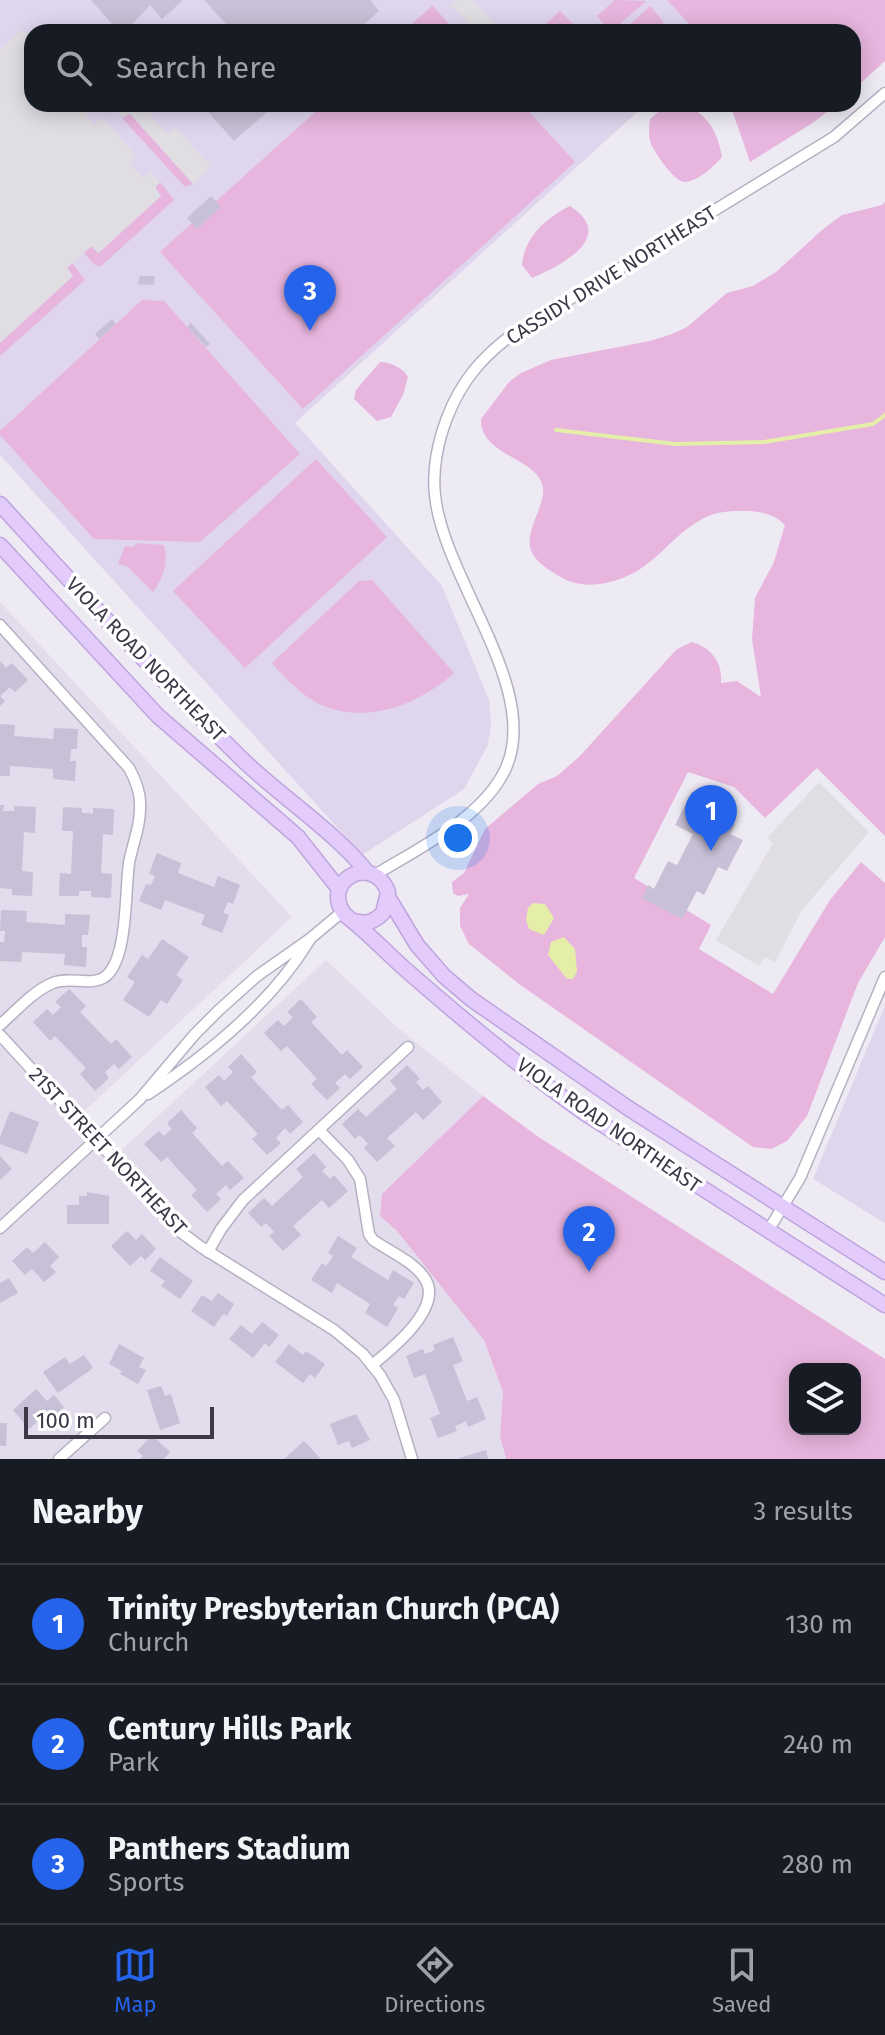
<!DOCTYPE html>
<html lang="en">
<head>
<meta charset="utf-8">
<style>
	:root { --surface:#171b24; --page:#242831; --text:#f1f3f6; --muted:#9ea1a6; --line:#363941; --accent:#2563eb }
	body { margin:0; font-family:"Fira Sans",sans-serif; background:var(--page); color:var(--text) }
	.controls { position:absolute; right:24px; bottom:24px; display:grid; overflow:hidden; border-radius:16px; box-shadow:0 4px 20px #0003 }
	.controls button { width:72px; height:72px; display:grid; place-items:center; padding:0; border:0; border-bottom:2px solid var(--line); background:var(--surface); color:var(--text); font:40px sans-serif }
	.scale { position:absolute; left:24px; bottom:20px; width:190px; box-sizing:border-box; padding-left:8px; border:4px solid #3d3848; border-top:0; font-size:22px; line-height:28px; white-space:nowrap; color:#3d3848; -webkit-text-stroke:6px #fff; paint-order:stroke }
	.you { position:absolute; left:458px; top:838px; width:28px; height:28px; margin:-20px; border:6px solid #fff; border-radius:50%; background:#1a73e8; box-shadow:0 0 0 12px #1a73e833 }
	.badge { display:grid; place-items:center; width:52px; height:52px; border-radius:50%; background:var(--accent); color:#fff; font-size:26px; font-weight:700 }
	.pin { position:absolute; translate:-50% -66px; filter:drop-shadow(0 2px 4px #0008) }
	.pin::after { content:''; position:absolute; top:42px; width:28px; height:24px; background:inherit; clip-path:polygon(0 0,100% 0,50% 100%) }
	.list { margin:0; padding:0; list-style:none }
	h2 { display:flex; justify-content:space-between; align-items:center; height:104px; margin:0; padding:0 32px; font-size:34px }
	h2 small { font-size:26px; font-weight:400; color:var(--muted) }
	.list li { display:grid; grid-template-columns:52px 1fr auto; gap:24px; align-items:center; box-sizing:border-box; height:120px; padding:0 32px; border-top:2px solid var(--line) }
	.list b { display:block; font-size:30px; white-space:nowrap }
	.list p { margin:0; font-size:26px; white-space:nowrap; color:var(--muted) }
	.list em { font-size:26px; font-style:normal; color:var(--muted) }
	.icon { flex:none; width:44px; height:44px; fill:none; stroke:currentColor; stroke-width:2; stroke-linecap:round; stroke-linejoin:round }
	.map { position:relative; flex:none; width:885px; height:1459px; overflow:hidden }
	.search { position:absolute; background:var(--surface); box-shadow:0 4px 20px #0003; left:24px; right:24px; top:24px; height:88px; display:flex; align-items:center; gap:20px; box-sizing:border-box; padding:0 28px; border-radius:24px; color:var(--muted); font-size:30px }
	.sheet { height:464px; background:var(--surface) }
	nav { display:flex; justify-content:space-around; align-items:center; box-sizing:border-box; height:112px; border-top:2px solid var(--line); background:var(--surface); font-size:22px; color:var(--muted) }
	nav a { display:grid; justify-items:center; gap:4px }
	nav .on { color:var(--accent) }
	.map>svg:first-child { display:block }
	.residential { fill:#e3dcec }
	.education { fill:#dfd5ed }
	.green { fill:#e7b5de; fill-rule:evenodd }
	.parking { fill:#e0dee3 }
	.water { fill:#e5eea9 }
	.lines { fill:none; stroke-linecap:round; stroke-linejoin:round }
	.stream { stroke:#e5eea9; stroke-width:4 }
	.building { fill:#c7c0d6 }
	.street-casing { stroke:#b6b0c3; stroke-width:13 }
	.secondary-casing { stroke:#bfa4de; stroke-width:17 }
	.street { stroke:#fff; stroke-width:10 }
	.secondary { stroke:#e3ccfc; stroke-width:14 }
	.labels { text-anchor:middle; stroke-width:7; stroke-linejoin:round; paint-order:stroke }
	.street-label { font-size:20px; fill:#3d3848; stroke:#fff }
</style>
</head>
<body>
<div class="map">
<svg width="885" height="1459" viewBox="0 0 885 1459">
	<rect width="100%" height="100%" fill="#eeeaf4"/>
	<!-- residential -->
	<polygon class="residential" points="0,602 292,917 77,1118 113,1158 326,960 398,1028 483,1096 382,1194 380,1216 397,1231 484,1340 503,1392 500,1436 506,1459 0,1459"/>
	<!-- education -->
	<g class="education">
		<polygon points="0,0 667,0 696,32 32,32 32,104 646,104 295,423 442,586 489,700 491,723 488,745 464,789 362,855 0,455"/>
		<polygon points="885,1005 885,1223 813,1179"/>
	</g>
	<!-- green -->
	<g class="green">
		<polygon points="615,0 646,1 611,32 597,16"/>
		<polygon points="667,0 885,0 885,61 853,90 853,32 696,32"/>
		<polygon points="433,6 456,32 403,32 432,6"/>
		<polygon points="650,6 664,22 654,32 622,32"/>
		<polygon points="560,11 575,26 569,32 537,32"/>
		<polygon points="324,104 522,104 575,162 303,409 160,252"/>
		<path d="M668,104C701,104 717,126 722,157C714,166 699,181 685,182C675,183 655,153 651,144C648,136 649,128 650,119Z"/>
		<polygon points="730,104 837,104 814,122 750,162"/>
		<polygon points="130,113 193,184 185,187 122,118"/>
		<polygon points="160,182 174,200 101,266 95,265 84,253 92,246 99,253 161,196 155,187"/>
		<path d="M885,202V836L817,768L765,818L734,787L688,772L634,878L711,925L699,949L773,994L830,900L861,862L885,883V937L858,983L807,1116L787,1141L771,1149L753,1147L519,984L469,944L460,926V908L469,894L458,896L453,893L452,882L464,873L485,829L538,784L557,776L579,757L677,649L692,642C712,648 723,663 721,683L737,681L761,697L752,639L755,598L774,562L785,525C774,514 763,512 747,511C732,511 719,511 706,517C667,536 655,573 606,583C586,587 570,584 554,573C544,567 532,558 530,547C527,527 545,505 543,488C539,458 480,456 481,419L509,382L521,373L551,360L650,341L672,334L687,327L727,293L753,286L776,272L822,230L842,215L882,205Z"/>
		<path d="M570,206C618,237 560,266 532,278L522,265C524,237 546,218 570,206Z"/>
		<polygon points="72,263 85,280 0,356 0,343 73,276 67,268"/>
		<polygon points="142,300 164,301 300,454 200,542 94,539 0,435 0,431"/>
		<path d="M380,362C390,362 403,368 408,377L403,395L391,417L377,421L354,399L356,390Z"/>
		<polygon points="316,459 387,537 245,668 173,591"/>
		<path d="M138,543L164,545C169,562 163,578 153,592L127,566L118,564L125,546L133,547Z"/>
		<path d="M372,580L454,673C416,707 356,729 309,698C295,688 283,676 272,663L359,581Z"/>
		<path d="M483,1096L537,1136L885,1359V1459H506L500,1436L503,1392L484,1340L397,1231L380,1216L382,1194ZM855,1369V1429H795V1369Z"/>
	</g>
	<!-- parking -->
	<g class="parking">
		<polygon points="457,0 473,0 502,32 475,32 451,5"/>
		<polygon points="23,29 32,40 32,104 86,104 81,109 95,124 103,118 136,156 129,163 143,178 150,171 160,182 155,187 161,196 98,253 91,246 67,268 73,276 0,343 0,50"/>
		<polygon points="110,104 141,104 168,134 176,128 211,167 193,184 130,114 122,118"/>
		<polygon points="819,782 869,832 802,910 775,962 765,957 759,966 716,940 773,843 767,838"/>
	</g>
	<!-- water -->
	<g class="water">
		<polygon points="533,903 545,904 554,918 544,935 529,929 526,920 528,908"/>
		<polygon points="564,937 575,949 577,972 573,979 567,979 548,955 551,942"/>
	</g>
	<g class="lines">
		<!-- stream -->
		<polyline class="stream" points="556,430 675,444 764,442 873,424 885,415"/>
	</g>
	<!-- building -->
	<g class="building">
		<polygon points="91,0 183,0 162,19 150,5 125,32 119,32"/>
		<polygon points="204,0 370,0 379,11 356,32 226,32 228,26"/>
		<polygon points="201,104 276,104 234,141"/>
		<polygon points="211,196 221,207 197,229 187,218"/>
		<polygon points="140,276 155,276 154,285 138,284"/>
		<polygon points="112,319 116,324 99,339 95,334"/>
		<polygon points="191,323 210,344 206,347 187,327"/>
		<polygon points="0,661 6,668 12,663 28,680 15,692 10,687 0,696 5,701 0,706"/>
		<polygon points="0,724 15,725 14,736 53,739 54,728 78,729 77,749 71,749 70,761 76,761 75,781 53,779 53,769 10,766 10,776 0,776"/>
		<polygon points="692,792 724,808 719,817 735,825 730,834 743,840 727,871 718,867 704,895 697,891 682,919 642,898 648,885 654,889 668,861 677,865 693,834 675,825"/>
		<polygon points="0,805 4,805 3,811 14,811 14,806 36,807 35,833 24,832 22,871 33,872 32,896 12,895 12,889 0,888"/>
		<polygon points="63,807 82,808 82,813 87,813 93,814 93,808 114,809 113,835 103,834 101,873 112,874 111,898 91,897 91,891 79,891 79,896 59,896 60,873 71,874 73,831 62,831"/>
		<polygon points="157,853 181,863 178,873 214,887 218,876 240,885 233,904 228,902 223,913 229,915 222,933 201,925 205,915 165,900 161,910 139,901 146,884 151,885 155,876 149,874"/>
		<polygon points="1,910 27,911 26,922 65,925 65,914 90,915 88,935 82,935 82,947 87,947 86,967 64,965 65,954 22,952 21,962 0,961 0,942 4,942 5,931 0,931"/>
		<polygon points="162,939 189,957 176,975 183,980 167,1004 161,1000 149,1017 123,1000 135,982 127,977 142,955 148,959"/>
		<polygon points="69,989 86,1006 80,1012 111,1044 116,1039 132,1057 119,1069 114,1064 105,1072 109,1078 95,1091 80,1074 86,1068 55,1036 50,1041 33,1022 47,1009 53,1015 61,1007 55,1002"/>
		<polygon points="301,999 317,1017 311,1022 342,1055 347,1050 363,1067 350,1079 345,1074 335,1083 340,1088 327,1100 311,1084 317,1079 287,1046 281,1051 264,1033 278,1020 284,1026 293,1017 287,1012"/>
		<polygon points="241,1054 257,1072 251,1077 282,1110 288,1105 303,1122 290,1134 285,1128 276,1138 281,1143 267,1155 252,1139 258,1134 227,1101 221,1106 205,1087 219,1075 224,1081 233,1072 228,1067"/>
		<polygon points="407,1065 420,1079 416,1082 423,1090 428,1086 442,1102 423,1120 416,1112 387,1138 395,1146 377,1162 364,1148 368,1144 364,1139 359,1135 355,1139 342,1124 358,1109 366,1117 397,1089 390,1081"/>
		<polygon points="181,1110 197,1128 192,1133 222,1166 228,1161 244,1178 230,1190 226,1185 216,1194 221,1199 207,1212 191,1195 197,1190 167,1157 161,1162 144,1144 159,1131 164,1136 172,1129 167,1123"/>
		<polygon points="10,1111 39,1122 27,1154 0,1144 0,1137"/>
		<polygon points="314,1153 326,1167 322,1171 330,1179 334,1175 348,1191 329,1208 322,1200 293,1226 301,1235 283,1251 269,1236 274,1232 266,1223 261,1227 248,1213 264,1198 272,1206 303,1177 296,1169"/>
		<polygon points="0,1156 12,1169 0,1180"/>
		<polygon points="87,1192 109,1196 109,1224 67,1224 67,1205 79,1205 79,1196 87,1196"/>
		<polygon points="127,1231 136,1240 142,1234 156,1249 145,1260 141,1256 130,1266 111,1246"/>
		<polygon points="338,1236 357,1248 351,1257 388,1280 393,1270 414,1283 404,1299 399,1296 393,1305 398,1308 387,1327 365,1313 370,1304 337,1283 332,1293 311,1280 322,1263 326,1266 330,1261 333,1256 328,1253"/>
		<polygon points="45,1242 59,1257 50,1266 56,1272 44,1282 32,1269 25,1275 12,1261 27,1247 33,1253"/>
		<polygon points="160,1257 193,1281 180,1299 161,1286 165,1281 150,1271"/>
		<polygon points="9,1278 18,1293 0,1303 0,1283"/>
		<polygon points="218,1293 234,1304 227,1316 223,1314 214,1327 191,1311 202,1295 212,1301"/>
		<polygon points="262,1322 279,1335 269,1347 265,1343 253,1358 229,1339 241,1325 252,1334"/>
		<polygon points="453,1337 463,1361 453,1365 467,1401 477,1397 486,1419 468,1427 466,1421 460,1424 455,1426 457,1431 438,1438 430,1418 440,1414 425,1374 414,1378 406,1356 423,1349 425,1354 435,1350 433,1345"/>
		<polygon points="119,1344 144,1358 139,1367 146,1370 138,1384 120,1374 122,1371 109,1364"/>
		<polygon points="289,1344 303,1355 306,1351 325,1364 315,1378 310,1374 303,1383 275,1362"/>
		<polygon points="84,1355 93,1368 58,1393 43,1372 65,1357 70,1364"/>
		<polygon points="161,1386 165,1396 171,1394 180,1423 160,1430 147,1390"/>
		<polygon points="36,1389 47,1401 54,1395 64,1407 49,1421 44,1416 29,1429 13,1410"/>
		<polygon points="356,1414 370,1440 352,1448 349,1441 338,1445 330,1424"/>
		<polygon points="0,1423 7,1423 6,1446 0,1446"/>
		<polygon points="152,1435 170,1452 164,1459 140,1459 143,1456 137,1451"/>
		<polygon points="304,1441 321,1459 284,1459"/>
		<polygon points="486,1450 488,1459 459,1459 459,1458"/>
	</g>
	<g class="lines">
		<defs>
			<g id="street">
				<path d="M0,625L129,768C135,779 140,790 140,803C141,825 133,842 129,863C125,890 128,958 106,976C93,987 69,976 53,983C33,991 16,1011 0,1025"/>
				<path d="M375,875C419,848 482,818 505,770C543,690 443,579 435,495C432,470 438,441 447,418C461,381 482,357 513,334L834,137L885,93"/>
				<polyline points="0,1035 182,1233 201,1247 334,1330 363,1354 380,1375 394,1400 412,1459"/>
				<path d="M148,1094C207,1055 272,1002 309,941"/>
				<path d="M319,1130L348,1160L360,1179L369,1234L373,1240C389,1251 412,1261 423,1276C447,1305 392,1349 372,1365"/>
				<polyline points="0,1228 140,1099 195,1034 219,1010 257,976 311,938 342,912"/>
				<polyline points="768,1231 800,1178 885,977"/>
				<polyline points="208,1252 221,1229 243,1200 408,1047"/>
				<polyline points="59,1459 105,1418"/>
			</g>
			<g id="secondary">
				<path d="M0,504C80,592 160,679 245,762C284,799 335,832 368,873"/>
				<polyline points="0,545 158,716 298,837 339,889"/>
				<polyline points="388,897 417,945 444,976 471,999 628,1108 885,1272"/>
				<path d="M351,920C364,925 373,923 383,913L388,892C373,852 319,881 345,915C366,931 385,951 405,969C462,1019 521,1068 583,1112L885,1305"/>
			</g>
		</defs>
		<!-- street casing -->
		<use href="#street" class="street-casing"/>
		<!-- secondary casing -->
		<use href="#secondary" class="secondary-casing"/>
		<!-- street -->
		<use href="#street" class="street"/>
		<!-- secondary -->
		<use href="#secondary" class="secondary"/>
	</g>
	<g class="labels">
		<!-- street labels -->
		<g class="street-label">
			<text transform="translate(611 275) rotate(-32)" y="7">CASSIDY DRIVE NORTHEAST</text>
			<text transform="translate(146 659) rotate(46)" y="7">VIOLA ROAD NORTHEAST</text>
			<text transform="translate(609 1125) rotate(35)" y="7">VIOLA ROAD NORTHEAST</text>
			<text transform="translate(108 1151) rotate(47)" y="7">21ST STREET NORTHEAST</text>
		</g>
	</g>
</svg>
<div class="controls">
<button><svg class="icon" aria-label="layers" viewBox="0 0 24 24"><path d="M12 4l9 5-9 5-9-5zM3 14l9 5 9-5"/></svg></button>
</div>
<div class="scale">100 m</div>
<div class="you"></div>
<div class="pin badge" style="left:711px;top:851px">1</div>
<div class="pin badge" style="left:589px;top:1272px">2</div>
<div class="pin badge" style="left:310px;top:331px">3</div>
<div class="search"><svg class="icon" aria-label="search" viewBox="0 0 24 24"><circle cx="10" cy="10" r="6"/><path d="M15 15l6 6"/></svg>Search here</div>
</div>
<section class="sheet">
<h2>Nearby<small>3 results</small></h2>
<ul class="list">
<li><span class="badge">1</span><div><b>Trinity Presbyterian Church (PCA)</b><p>Church</p></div><em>130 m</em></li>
<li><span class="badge">2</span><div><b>Century Hills Park</b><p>Park</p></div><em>240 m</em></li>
<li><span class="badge">3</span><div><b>Panthers Stadium</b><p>Sports</p></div><em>280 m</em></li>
</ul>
</section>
<nav>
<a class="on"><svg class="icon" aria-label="map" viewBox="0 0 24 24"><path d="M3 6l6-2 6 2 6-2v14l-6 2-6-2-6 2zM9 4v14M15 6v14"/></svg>Map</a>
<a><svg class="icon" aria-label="directions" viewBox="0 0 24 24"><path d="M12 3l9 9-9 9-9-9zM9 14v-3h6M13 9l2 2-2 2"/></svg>Directions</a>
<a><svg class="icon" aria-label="saved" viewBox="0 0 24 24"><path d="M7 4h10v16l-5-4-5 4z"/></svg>Saved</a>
</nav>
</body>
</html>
